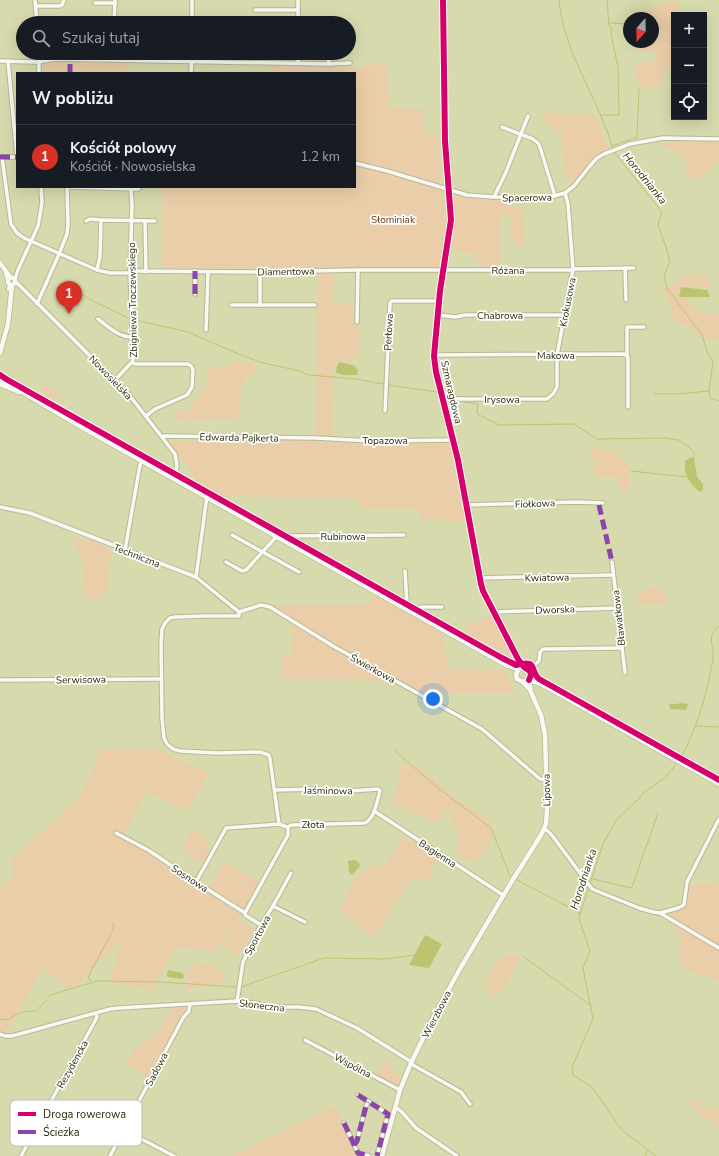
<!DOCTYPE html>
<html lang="pl">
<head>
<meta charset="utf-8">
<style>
	:root { --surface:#171b24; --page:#20242c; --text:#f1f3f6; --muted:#9ea1a6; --line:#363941; --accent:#d93025 }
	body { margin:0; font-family:"Nunito Sans",sans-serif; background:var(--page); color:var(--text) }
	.controls { position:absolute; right:12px; top:12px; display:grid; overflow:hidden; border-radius:0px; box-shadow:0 4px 16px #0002 }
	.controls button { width:36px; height:36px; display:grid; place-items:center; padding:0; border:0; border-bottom:1px solid var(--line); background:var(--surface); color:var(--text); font:20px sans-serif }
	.compass { position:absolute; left:623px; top:12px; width:36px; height:36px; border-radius:50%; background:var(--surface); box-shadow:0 4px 16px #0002; rotate:200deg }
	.you { position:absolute; left:433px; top:699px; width:14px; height:14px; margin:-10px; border:3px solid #fff; border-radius:50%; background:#1a73e8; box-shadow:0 0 0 6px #1a73e833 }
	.badge { display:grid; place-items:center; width:26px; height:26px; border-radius:50%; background:var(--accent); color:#fff; font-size:13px; font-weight:700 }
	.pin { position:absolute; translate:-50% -33px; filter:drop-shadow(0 1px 2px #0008) }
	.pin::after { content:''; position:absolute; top:21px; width:14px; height:12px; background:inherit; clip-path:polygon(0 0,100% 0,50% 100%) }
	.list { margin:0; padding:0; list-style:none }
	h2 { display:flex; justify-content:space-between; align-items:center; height:52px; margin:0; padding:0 16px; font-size:17px }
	h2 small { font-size:13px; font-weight:400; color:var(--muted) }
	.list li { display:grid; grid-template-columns:26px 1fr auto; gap:12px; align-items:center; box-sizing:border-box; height:64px; padding:0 16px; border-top:1px solid var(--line) }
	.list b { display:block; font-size:15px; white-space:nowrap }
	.list p { margin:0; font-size:13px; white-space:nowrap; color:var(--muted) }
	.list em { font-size:13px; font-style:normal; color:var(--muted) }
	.icon { flex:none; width:22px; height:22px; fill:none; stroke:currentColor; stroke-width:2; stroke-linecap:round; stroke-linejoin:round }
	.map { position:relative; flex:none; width:719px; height:1156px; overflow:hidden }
	.search { position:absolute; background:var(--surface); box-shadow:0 4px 16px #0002; left:16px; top:16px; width:340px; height:44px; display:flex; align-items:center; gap:10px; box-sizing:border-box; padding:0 14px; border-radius:22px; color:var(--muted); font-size:15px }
	.panel { position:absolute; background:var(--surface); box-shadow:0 4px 16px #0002; left:16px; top:72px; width:340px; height:116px; border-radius:0px }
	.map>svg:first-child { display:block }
	.green { fill:#eacea9 }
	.water { fill:#bec370 }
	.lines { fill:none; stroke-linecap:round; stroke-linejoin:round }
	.stream { stroke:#bec370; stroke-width:1 }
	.street-casing { stroke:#b6b894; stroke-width:5.5 }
	.secondary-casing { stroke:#b6b894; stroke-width:6 }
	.street { stroke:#f9f9f3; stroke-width:3.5 }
	.secondary { stroke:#f9f9f3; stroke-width:4.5 }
	.quiet { stroke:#8e44ad; stroke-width:5; stroke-dasharray:10 5; stroke-linecap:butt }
	.cycleway-casing { stroke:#fff; stroke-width:8 }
	.cycleway { stroke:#d6006c; stroke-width:6 }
	.labels { text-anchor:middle; stroke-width:3.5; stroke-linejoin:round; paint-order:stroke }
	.street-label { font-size:10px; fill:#2a2c08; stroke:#fff }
	.park-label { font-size:10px; fill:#6e3711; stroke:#fff }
	.water-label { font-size:11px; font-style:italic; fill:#2f3105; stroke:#fff }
	.key { fill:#fff; stroke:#bfc0b5; stroke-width:1 }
	.key-label { font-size:11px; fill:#2a2c08 }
</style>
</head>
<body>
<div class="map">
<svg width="719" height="1156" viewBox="0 0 719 1156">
	<rect width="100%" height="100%" fill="#d7daad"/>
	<!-- green -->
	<g class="green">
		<polygon points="679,0 680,6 678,15 674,15 674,67 671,67 665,74 659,88 646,89 641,88 635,73 634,65 643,62 655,59 655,51 637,51 632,46 633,42 653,42 653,18 646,18 651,7 654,8 664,2"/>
		<polygon points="63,62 67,64 79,62 128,63 128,73 43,73 43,64 44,63"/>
		<path d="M365,63L388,66L390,108L424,109V134L439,135L442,202L453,201V192L483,199H498L522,209C523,221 528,237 520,248C509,245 512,226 511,217L508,214H504L501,217L500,263L492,269L482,268L474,254L445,249L441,269L334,268V303H353L354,327L359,328V359L334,362L333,441L450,443L466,521L419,520V509H364L353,498L218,496L203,489L169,441L316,438L318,269L162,268V187H355V73H271L272,66L364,68Z"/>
		<polygon points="591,113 599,122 608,149 598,155 587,166 578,179 568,182 561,144 561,132 549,128 541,114"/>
		<polygon points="719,141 719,160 708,171 691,182 682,153 655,143"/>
		<polygon points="693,274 710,276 710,287 693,286 676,292 696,308 700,314 719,314 719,340 702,340 688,325 678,324 674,317 663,288"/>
		<polygon points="238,361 247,361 260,367 245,378 240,393 241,403 238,419 198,420 186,422 172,416 178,410 190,409 195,401 207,387 209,367 223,367"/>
		<polygon points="43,384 57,392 53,399 39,391"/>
		<polygon points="593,448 606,449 616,452 622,462 629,462 629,490 625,492 619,492 618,477 594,476 594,461 591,454"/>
		<path d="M73,539C89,539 96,541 111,549L108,587L103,598L84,599C79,590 85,580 84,570C83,561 76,547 73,539Z"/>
		<polygon points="653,588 662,589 666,594 667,603 638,603 638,593"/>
		<polygon points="375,594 443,634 450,670 506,670 515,693 424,693 388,673 381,681 281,678 281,655 292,655 292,624 265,607 272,605 366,605"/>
		<polygon points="491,615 512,654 507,658 463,634 472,618 476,623"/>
		<polygon points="100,750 160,750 208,773 188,811 146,791 122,838 208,891 225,861 231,866 260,881 240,918 213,951 174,948 153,990 109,982 123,938 71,990 43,967 6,1034 0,1031 0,885 13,878 12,858 80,798"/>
		<path d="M406,762C427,768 442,789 460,802C469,808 484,813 490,822C499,836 485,858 470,861L459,857L456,854C459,836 457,824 447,809L444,810L442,819L440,822H436L396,804L393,801L403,766Z"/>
		<path d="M193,830C208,833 216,853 202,863L195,861L186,854C184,846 186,836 193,830Z"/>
		<polygon points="403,836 437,855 429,882 412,878 373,937 341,912 354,878 373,864 384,868"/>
		<polygon points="719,882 719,981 681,968 680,945 681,934 676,931 681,923 665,913 686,908 687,890 691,885"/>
		<polygon points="240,920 255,930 236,956 221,945"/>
		<path d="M511,955L520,956V960L502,990L494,996L491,995L483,986C491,979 488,975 493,967C496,960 505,957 511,955Z"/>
		<polygon points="210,964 224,970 225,982 202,988 185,989 187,972 195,966"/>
		<polygon points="172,1007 187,1008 150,1077 126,1064 136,1046 139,1047 144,1040 151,1041 155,1034 158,1035"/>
		<polygon points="385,1061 393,1065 391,1070 401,1075 397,1085 377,1075"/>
		<polygon points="694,1099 708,1111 714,1106 718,1108 719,1125 697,1113 688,1101"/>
		<polygon points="335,1106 357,1154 357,1156 232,1156"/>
	</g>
	<!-- water -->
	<g class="water">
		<polygon points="681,287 707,290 710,297 679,297"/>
		<polygon points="340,362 355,366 358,371 357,375 344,375 336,373 337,365"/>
		<path d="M691,457L694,458L697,477L703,484V490L700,492C690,485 683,473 685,461Z"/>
		<polygon points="682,703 688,704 686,710 670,709 669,704 676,704"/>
		<polygon points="355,860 359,863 360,866 352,875 349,872 348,861"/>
		<polygon points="425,935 442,944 429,968 409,965"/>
		<polygon points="169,970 183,973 184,977 182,979 167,977 167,973"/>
	</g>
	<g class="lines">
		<!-- stream -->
		<g class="stream">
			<path d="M559,0C563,45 589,85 605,126C609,134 610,142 613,149"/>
			<polyline points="610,23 629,24"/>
			<polyline points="601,115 619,115 618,67 611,34 612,28 609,26 607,0"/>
			<polyline points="612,146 637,137 639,88"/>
			<polyline points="614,152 662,212 658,225 667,250 670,262 664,276 667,288 702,335 707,352 713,362 709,391 710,398 719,401"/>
			<polyline points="70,285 75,288"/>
			<polyline points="77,290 89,299 128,318"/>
			<polyline points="135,320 188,332 243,356 263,363 296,370 309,375 356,379 383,384"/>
			<polyline points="388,385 437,392"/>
			<polyline points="654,394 676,394 709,391"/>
			<polyline points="464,402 478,404 477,414 499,425 574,424 597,439 665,438 679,440 690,448 694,453 694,458"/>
			<polyline points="631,471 687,477"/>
			<polyline points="696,726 719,727"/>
			<polyline points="395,751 437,787 491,828 510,876"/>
			<path d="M680,759C697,730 707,693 713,659C715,645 705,637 719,626"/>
			<polyline points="593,879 631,888 632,887 658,813"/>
			<polyline points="517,880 580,913"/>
			<polyline points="590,884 603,844 617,819 638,800 643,793 666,777 678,762"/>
			<polyline points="589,887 579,917 580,922 590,951 583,968 593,1019 572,1067 573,1075 592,1087 622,1130 656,1156"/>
			<polyline points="524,957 590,1005"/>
			<polyline points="91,981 88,977 114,928 113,923"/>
			<polyline points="241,987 324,958 387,959 414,955"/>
			<polyline points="48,998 50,995 97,981 162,982 237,987"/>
			<path d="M0,1019L8,1020C17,1013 24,1011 36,1011L47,1000"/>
			<polyline points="644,1156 648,1150"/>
		</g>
		<defs>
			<g id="street">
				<polyline points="35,0 37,23"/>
				<polyline points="192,0 192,23"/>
				<polyline points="298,0 298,23"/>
				<polyline points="95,3 115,3"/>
				<polyline points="36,6 59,6 62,5 64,0"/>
				<polyline points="255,10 298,10"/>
				<polyline points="328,20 328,23"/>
				<polyline points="114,23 115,0"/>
				<polyline points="39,53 39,73"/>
				<polyline points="328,53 329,64"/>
				<polyline points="113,60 113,53"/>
				<polyline points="0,61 36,62 56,59 113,60 329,64 350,63"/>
				<polyline points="8,61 17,157"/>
				<polyline points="298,63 298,53"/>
				<polyline points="191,73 192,53"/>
				<polyline points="502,127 533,139 539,144 555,196"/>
				<polyline points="1,157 17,157"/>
				<polyline points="2,157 11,224 17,233 24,238 97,270 110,273 130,273"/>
				<polyline points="355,163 387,171 467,195 494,197 546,198 565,193 574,186 589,167 597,158 604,154 630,144 663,138 719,139"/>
				<polyline points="67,187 138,189 140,187"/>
				<polyline points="131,189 132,205 130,273 134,357 132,362"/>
				<polyline points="494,197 506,172 528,116"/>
				<polyline points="86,221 90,219 101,220"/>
				<polyline points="145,221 146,272"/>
				<polyline points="625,268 626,300"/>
				<polyline points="573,269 634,268"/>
				<polyline points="97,270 100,257 101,220 155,221"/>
				<polyline points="130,271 260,272 358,270 573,270"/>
				<polyline points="260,272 260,305"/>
				<polyline points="15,279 18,270 38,226 42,203 41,187"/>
				<polyline points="16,282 130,396 175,454 177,466 174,478"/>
				<polyline points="195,294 195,271"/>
				<polyline points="37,304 59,254 67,234 68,224 67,187"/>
				<polyline points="231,305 315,305"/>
				<polyline points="437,315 456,317 465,315 564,315"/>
				<path d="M98,319C109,327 118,337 132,337"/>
				<polyline points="357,322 358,270"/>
				<polyline points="206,330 208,272"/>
				<polyline points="434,355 624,354 628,357 628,407"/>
				<polyline points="627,355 627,327 644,327"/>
				<polyline points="132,362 135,364 188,364 191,366 193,370 192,387 187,395 155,409 146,416"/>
				<polyline points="115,380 132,362"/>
				<polyline points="442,398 461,399 547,399 553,394 557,387 557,355 573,269 568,204 565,193"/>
				<polyline points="385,411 390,303 392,301 439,301"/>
				<polyline points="162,437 164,436 316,438 371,441 454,440"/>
				<polyline points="466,505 577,502 603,503"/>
				<polyline points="0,507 30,513 196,577 239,612 261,605 270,607 333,646 482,729 540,779 546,780"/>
				<polyline points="232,535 299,572"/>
				<polyline points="284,540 291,536 404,535"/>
				<polyline points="125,550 140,465 143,460"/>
				<polyline points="226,562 242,571 246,570 277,536"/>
				<polyline points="612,562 625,673"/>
				<polyline points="405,571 407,604 405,608"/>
				<polyline points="196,577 207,496"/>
				<polyline points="480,578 613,575"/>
				<polyline points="239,612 239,616 206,616 175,617 170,618 165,623 162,629 161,645 162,718 164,738 167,744 173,749 180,751 217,753 260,752 269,755 270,759 279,824"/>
				<polyline points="494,612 617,608"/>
				<polyline points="414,613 416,609 422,607 442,607"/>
				<polyline points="529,670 539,661 540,652 543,649 622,648"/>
				<polyline points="0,680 161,679"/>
				<polyline points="374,811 503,895"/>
				<polyline points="544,828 551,834 592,889 639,908 653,912 660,913 678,908 684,905 687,882 719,819"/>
				<polyline points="116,833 148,850 196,882 245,913 245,915 261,925"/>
				<path d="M196,882L226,828L279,824L287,827L292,825L365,823C375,818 377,801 380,791L378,789L336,792L317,789L275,790"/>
				<polyline points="273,906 291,873"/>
				<polyline points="245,913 288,835 288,829 287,827"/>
				<polyline points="660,913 719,948"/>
				<polyline points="237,1001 243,962 261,925 273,906 305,922"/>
				<polyline points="0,1034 5,1036 12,1036 110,1009 119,1008 237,1001 254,1003 273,1007 299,1007 316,1009 357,1028 410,1061 413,1065 461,1092 470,1104"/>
				<polyline points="305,1040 400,1090"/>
				<polyline points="358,1095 388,1114 377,1156"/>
				<polyline points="395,1107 401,1111 416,1128 457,1156"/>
				<polyline points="344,1123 358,1153 369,1156"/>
				<polyline points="124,1130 174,1156"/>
				<polyline points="354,1145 357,1141 366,1106 368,1102"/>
				<polyline points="21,1156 95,1021 97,1017 96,1013"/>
				<polyline points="110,1156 183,1018 189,1011 190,1004"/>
			</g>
			<g id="secondary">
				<polyline points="443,0 445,141 451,220 440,291 434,356 436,372 458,460 481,584 483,591 518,659 524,667 530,671 531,675 529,680"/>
				<polyline points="0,263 10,277 15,279 15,283 12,285"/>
				<polyline points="6,274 8,278 8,282 10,285 9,289"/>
				<polyline points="0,353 8,324 12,285"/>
				<polyline points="0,379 83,428 506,665 519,669 524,667"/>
				<polyline points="0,384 19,392"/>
				<polyline points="519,669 516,674 517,679 523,682 530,690"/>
				<polyline points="523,682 529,680 541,684 719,784"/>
				<polyline points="382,1156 400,1090 411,1063 432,1020 461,967 512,881 541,835 546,824 547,810 545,734 541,715 531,692 529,680"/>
			</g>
		</defs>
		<!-- street casing -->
		<use href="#street" class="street-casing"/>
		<!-- secondary casing -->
		<use href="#secondary" class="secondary-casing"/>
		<!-- street -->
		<use href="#street" class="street"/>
		<!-- secondary -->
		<use href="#secondary" class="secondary"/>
		<!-- quiet -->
		<g class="quiet">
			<polyline points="70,64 70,73"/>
			<polyline points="0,157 17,157"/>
			<polyline points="195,294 195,271"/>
			<polyline points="599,505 612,562"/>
			<polyline points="358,1095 388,1114 377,1156"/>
			<polyline points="344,1123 358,1153 369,1156"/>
			<polyline points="354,1145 357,1141 366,1106 368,1102"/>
		</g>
		<defs>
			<g id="cycleway">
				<polyline points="443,0 445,141 451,220 440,291 434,356 436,372 458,460 481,584 483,591 518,659 524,667 530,671 531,675 529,680"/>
				<path d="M0,375L6,379L502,658L516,665C539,659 529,671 539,679L719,780"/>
			</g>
		</defs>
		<!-- cycleway casing -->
		<use href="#cycleway" class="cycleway-casing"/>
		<!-- cycleway -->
		<use href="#cycleway" class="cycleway"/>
	</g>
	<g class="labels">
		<!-- street labels -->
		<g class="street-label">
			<text transform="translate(527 197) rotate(-1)" y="4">Spacerowa</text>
			<text x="508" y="274">Różana</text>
			<text transform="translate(286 271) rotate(-1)" y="4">Diamentowa</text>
			<text transform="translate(132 300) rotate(-91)" y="4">Zbigniewa Troczewskiego</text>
			<text transform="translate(567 302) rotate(-79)" y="4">Krokusowa</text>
			<text x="500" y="319">Chabrowa</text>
			<text transform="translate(388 332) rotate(-87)" y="4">Perłowa</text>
			<text x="556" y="359">Makowa</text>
			<text transform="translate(111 377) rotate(46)" y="4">Nowosielska</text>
			<text transform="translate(452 392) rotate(77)" y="4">Szmaragdowa</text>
			<text x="502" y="403">Irysowa</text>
			<text transform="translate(239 437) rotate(1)" y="4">Edwarda Pajkerta</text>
			<text x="385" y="444">Topazowa</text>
			<text transform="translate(535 503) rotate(-2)" y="4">Fiołkowa</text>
			<text x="343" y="540">Rubinowa</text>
			<text transform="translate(137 555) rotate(21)" y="4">Techniczna</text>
			<text transform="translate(547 577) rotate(-1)" y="4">Kwiatowa</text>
			<text transform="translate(555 609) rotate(-2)" y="4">Dworska</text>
			<text transform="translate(618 618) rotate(-96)" y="4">Bławatkowa</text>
			<text transform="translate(373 668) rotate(29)" y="4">Świerkowa</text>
			<text transform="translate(81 679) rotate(-1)" y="4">Serwisowa</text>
			<text transform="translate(328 790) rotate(1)" y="4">Jaśminowa</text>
			<text transform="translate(546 790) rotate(-91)" y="4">Lipowa</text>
			<text x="313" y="828">Złota</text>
			<text transform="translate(438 853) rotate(33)" y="4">Bagienna</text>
			<text transform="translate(190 878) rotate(33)" y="4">Sosnowa</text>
			<text transform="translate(257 935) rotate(-62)" y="4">Sportowa</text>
			<text transform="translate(262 1005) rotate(7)" y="4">Słoneczna</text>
			<text transform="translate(436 1014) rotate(-63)" y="4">Wierzbowa</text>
			<text transform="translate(72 1064) rotate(-61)" y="4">Rezydencka</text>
			<text transform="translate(353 1065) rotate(28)" y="4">Wspólna</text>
			<text transform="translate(156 1069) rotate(-62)" y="4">Sadowa</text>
		</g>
		<!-- park labels -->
		<g class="park-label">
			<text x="393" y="223">Słominiak</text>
		</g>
		<!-- water labels -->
		<g class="water-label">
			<text transform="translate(645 178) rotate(51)" y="4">Horodnianka</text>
			<text transform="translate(583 879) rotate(-72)" y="4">Horodnianka</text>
		</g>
	</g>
	<!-- legend -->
	<rect x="10" y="1100" width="132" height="46" rx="6" class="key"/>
	<rect x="18" y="1112" width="18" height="4" fill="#d6006c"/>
	<rect x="18" y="1130" width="18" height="4" fill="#8e44ad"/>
	<g class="key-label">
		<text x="43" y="1118">Droga rowerowa</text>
		<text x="43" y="1136">Ścieżka</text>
	</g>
</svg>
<div class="controls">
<button>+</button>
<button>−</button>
<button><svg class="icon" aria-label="locate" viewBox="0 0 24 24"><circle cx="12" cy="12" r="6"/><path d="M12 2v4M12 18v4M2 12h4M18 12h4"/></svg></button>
</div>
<svg class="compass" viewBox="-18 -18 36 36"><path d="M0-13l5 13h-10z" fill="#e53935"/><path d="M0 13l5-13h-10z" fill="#9ea1a6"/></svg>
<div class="you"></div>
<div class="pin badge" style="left:69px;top:314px">1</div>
<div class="search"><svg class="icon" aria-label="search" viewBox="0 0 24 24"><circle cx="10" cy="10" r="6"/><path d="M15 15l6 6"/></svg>Szukaj tutaj</div>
<section class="panel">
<h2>W pobliżu<small></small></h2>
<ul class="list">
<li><span class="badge">1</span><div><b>Kościół polowy</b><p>Kościół · Nowosielska</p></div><em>1.2 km</em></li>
</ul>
</section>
</div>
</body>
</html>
